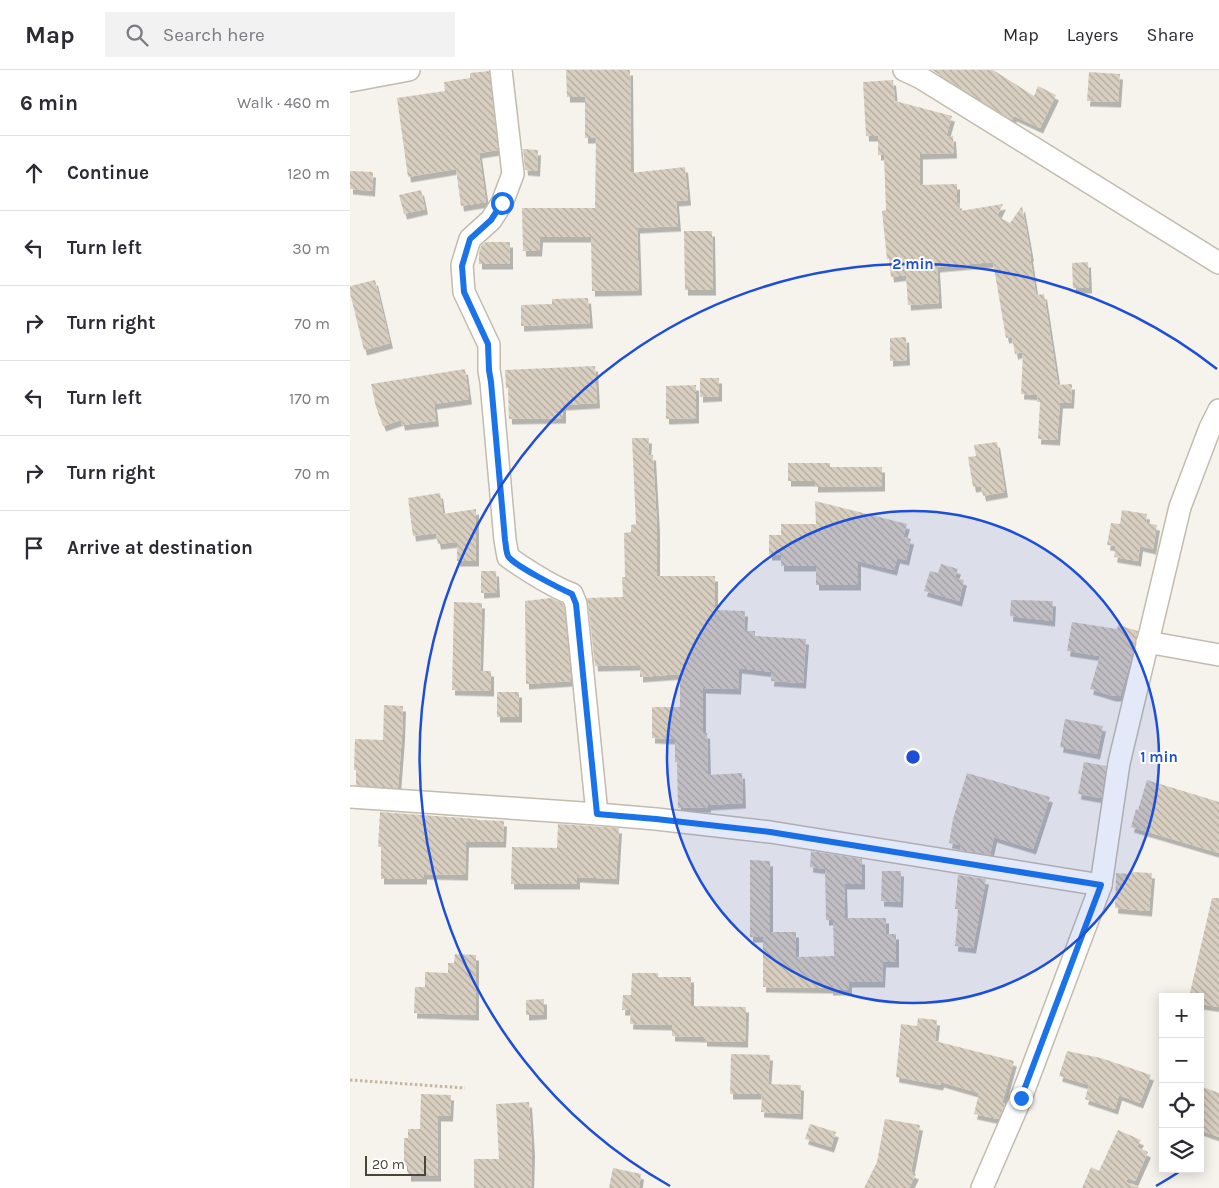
<!DOCTYPE html>
<html lang="en">
<head>
<meta charset="utf-8">
<style>
	:root { --surface:#fff; --page:#f2f2f3; --text:#2b2b33; --muted:#7c7c81; --line:#e1e1e2 }
	body { margin:0; font-family:Karla,sans-serif; background:var(--page); color:var(--text) }
	.controls { position:absolute; right:15px; bottom:15px; display:grid; overflow:hidden; border-radius:0px; box-shadow:0 2px 12px #0003 }
	.controls button { width:45px; height:45px; display:grid; place-items:center; padding:0; border:0; border-bottom:1px solid var(--line); background:var(--surface); color:var(--text); font:25px sans-serif }
	.scale { position:absolute; left:15px; bottom:12px; width:61px; box-sizing:border-box; padding-left:5px; border:2px solid #4b4439; border-top:0; font-size:14px; line-height:18px; white-space:nowrap; color:#4b4439; -webkit-text-stroke:4px #fff; paint-order:stroke }
	.stop { position:absolute; width:15px; height:15px; margin:-11px; border:4px solid #1a73e8; border-radius:50%; background:#fff }
	.stop.end { background:#1a73e8; border-color:#fff; box-shadow:0 1px 5px #0008 }
	.list { margin:0; padding:0; list-style:none }
	h2 { display:flex; justify-content:space-between; align-items:center; height:65px; margin:0; padding:0 20px; font-size:21px }
	h2 small { font-size:16px; font-weight:400; color:var(--muted) }
	.list li { display:grid; grid-template-columns:32px 1fr auto; gap:15px; align-items:center; box-sizing:border-box; height:75px; padding:0 20px; border-top:1px solid var(--line) }
	.list b { display:block; font-size:19px; white-space:nowrap }
	.list em { font-size:16px; font-style:normal; color:var(--muted) }
	.icon { flex:none; width:28px; height:28px; fill:none; stroke:currentColor; stroke-width:2; stroke-linecap:round; stroke-linejoin:round }
	.map { position:relative; flex:none; width:869px; height:1118px; overflow:hidden }
	header { display:flex; align-items:center; gap:30px; box-sizing:border-box; height:70px; padding:0 25px; background:var(--surface); border-bottom:1px solid var(--line) }
	header strong { font-size:24px }
	nav { display:flex; gap:28px; margin-inline-start:auto; font-size:18px }
	.search { width:350px; height:45px; background:var(--page); display:flex; align-items:center; gap:12px; box-sizing:border-box; padding:0 18px; border-radius:0px; color:var(--muted); font-size:19px }
	main { display:flex }
	aside { flex:1; background:var(--surface) }
	.map>svg:first-child { display:block }
	.building { fill:url(#building-back-hatch); filter:url(#shadow) }
	.lines { fill:none; stroke-linecap:round; stroke-linejoin:round }
	.minor-casing { stroke:#c2bbae; stroke-width:24 }
	.path { stroke:#c4b79f; stroke-width:3; stroke-dasharray:2.5 2.5; stroke-linecap:butt }
	.minor { stroke:#fff; stroke-width:21 }
	.route { stroke:#1a73e8; stroke-width:6 }
	.ring { fill:none; stroke:#1d4ed8; stroke-width:2.5 }
	.centre { fill:#1d4ed8; stroke:#fff; stroke-width:2.5 }
	.ring-label { font-size:15px; text-anchor:middle; font-weight:bold; fill:#1d4ed8; stroke:#fff; stroke-width:4; stroke-linejoin:round; paint-order:stroke }
</style>
</head>
<body>
<header>
<strong>Map</strong>
<div class="search"><svg class="icon" aria-label="search" viewBox="0 0 24 24"><circle cx="10" cy="10" r="6"/><path d="M15 15l6 6"/></svg>Search here</div>
<nav><a>Map</a><a>Layers</a><a>Share</a></nav>
</header>
<main>
<aside>
<h2>6 min<small>Walk · 460 m</small></h2>
<ul class="list">
<li><svg class="icon" aria-label="ahead" viewBox="0 0 24 24"><path d="M12 20V5M6 11l6-6 6 6"/></svg><div><b>Continue</b></div><em>120 m</em></li>
<li><svg class="icon" aria-label="left" viewBox="0 0 24 24"><path d="M17 20v-9H6M10 6l-5 5 5 5"/></svg><div><b>Turn left</b></div><em>30 m</em></li>
<li><svg class="icon" aria-label="right" viewBox="0 0 24 24"><path d="M7 20v-9h11M14 6l5 5-5 5"/></svg><div><b>Turn right</b></div><em>70 m</em></li>
<li><svg class="icon" aria-label="left" viewBox="0 0 24 24"><path d="M17 20v-9H6M10 6l-5 5 5 5"/></svg><div><b>Turn left</b></div><em>170 m</em></li>
<li><svg class="icon" aria-label="right" viewBox="0 0 24 24"><path d="M7 20v-9h11M14 6l5 5-5 5"/></svg><div><b>Turn right</b></div><em>70 m</em></li>
<li><svg class="icon" aria-label="arrive" viewBox="0 0 24 24"><path d="M6 21V4h12l-3 4 3 4H6"/></svg><div><b>Arrive at destination</b></div></li>
</ul>
</aside>
<div class="map">
<svg width="869" height="1118" viewBox="0 0 869 1118">
	<defs>
		<pattern id="building-back-hatch" width="6" height="6" patternUnits="userSpaceOnUse" patternTransform="scale(1.25)"><rect width="6" height="6" fill="#d8cfc1"/><path d="M-1 5l2 2M0 0l6 6M5-1l2 2" fill="none" stroke="#b1aa9e"/></pattern>
		<filter id="shadow"><feDropShadow dx="3" dy="5.5" stdDeviation="0" flood-color="#0004"/></filter>
	</defs>
	<rect width="100%" height="100%" fill="#f6f3ec"/>
	<!-- building -->
	<g class="building">
		<polygon points="216,0 280,0 281,103 335,97 338,130 326,131 328,156 287,158 289,220 242,221 241,167 190,167 189,181 173,181 172,138 245,138 246,68 235,68 235,27 217,27"/>
		<polygon points="582,0 643,0 684,26 688,16 706,25 690,58 664,46 662,50"/>
		<polygon points="139,1 148,80 129,83 136,132 111,136 106,99 58,107 47,28 95,21 94,12 120,8 120,3"/>
		<polygon points="739,2 770,4 768,32 737,31"/>
		<polygon points="543,10 545,31 602,46 596,67 603,66 604,83 570,84 570,115 607,114 607,133 609,133 610,141 653,134 647,146 660,153 672,136 681,186 680,186 686,225 694,224 708,315 722,314 721,333 710,333 707,370 688,369 690,332 687,332 688,325 671,324 673,282 665,284 662,267 656,268 643,192 587,197 589,233 558,235 556,205 541,207 539,189 537,189 532,141 536,140 534,85 528,85 528,66 516,66 513,12"/>
		<polygon points="173,79 188,80 187,101 175,100"/>
		<polygon points="0,101 23,102 22,121 0,119"/>
		<polygon points="71,120 75,139 54,144 49,125"/>
		<polygon points="334,161 362,161 363,220 335,220"/>
		<polygon points="136,172 160,172 160,194 129,194 129,184 131,176"/>
		<polygon points="738,192 739,218 723,218 722,193"/>
		<polygon points="25,210 40,273 14,280 0,223 0,216"/>
		<polygon points="238,228 240,253 171,256 171,235 202,234 202,229"/>
		<polygon points="556,267 557,290 540,291 540,268"/>
		<polygon points="245,296 247,333 213,335 213,348 159,349 158,318 156,318 155,300"/>
		<polygon points="115,299 119,329 84,334 86,351 52,355 51,350 33,356 26,337 21,314"/>
		<polygon points="350,308 369,308 369,326 350,327"/>
		<polygon points="346,315 346,348 316,349 316,316"/>
		<polygon points="282,368 299,368 298,385 303,385 307,457 307,506 365,506 365,540 395,541 394,561 405,561 405,566 456,569 453,613 421,611 422,602 389,598 388,619 353,618 353,663 357,663 358,705 392,703 393,733 358,735 358,737 328,738 327,692 325,692 325,669 302,668 302,637 330,637 330,604 290,607 290,595 245,596 238,533 237,528 273,527 272,507 275,507 274,463 281,462 281,455 286,454"/>
		<polygon points="647,372 655,422 633,426 631,416 623,417 618,387 626,386 624,375"/>
		<polygon points="438,393 480,393 480,397 532,397 532,416 465,417 465,411 438,411"/>
		<polygon points="90,423 93,444 126,439 126,491 107,491 107,472 88,474 86,463 63,466 58,428"/>
		<polygon points="465,431 557,454 553,467 561,469 556,490 547,488 544,500 508,491 508,515 466,515 466,496 431,496 431,485 419,485 419,465 431,465 431,454 466,454"/>
		<polygon points="772,440 797,444 796,453 807,455 803,479 790,476 788,491 764,487 766,476 757,475 761,453 770,454"/>
		<polygon points="591,494 608,499 605,508 614,510 609,531 574,521 580,501 588,503"/>
		<polygon points="131,501 146,501 147,522 131,523"/>
		<polygon points="201,528 212,533 214,537 221,611 176,614 175,531"/>
		<polygon points="661,530 703,531 702,551 660,546"/>
		<polygon points="104,532 132,533 130,601 141,601 141,621 102,620"/>
		<polygon points="722,552 767,559 768,555 788,561 778,600 770,626 763,626 740,619 750,586 717,581"/>
		<rect x="147" y="622" width="22" height="25"/>
		<polygon points="34,635 53,636 52,665 48,718 6,715 6,700 4,700 5,669 33,670"/>
		<polygon points="715,649 753,656 747,684 710,677"/>
		<polygon points="734,692 756,696 751,728 728,724"/>
		<polygon points="617,703 700,727 683,779 644,767 640,785 610,780 610,775 599,773 603,749"/>
		<polygon points="797,710 869,732 869,783 781,757 786,739 788,740"/>
		<polygon points="30,742 127,749 127,750 154,751 153,772 116,772 115,805 74,804 74,809 31,809 31,777 28,777"/>
		<polygon points="208,754 269,758 266,809 227,807 227,814 161,814 162,777 207,778"/>
		<polygon points="461,781 512,789 512,814 494,814 495,848 536,848 536,864 546,864 546,892 533,892 532,912 499,912 499,920 480,920 480,918 413,917 413,867 400,867 400,790 420,791 420,862 446,862 446,887 484,886 483,850 476,850 475,799 460,797"/>
		<polygon points="532,801 551,801 550,832 531,831"/>
		<polygon points="780,802 802,803 799,841 765,838 766,803 780,804"/>
		<polygon points="608,805 636,809 623,878 605,876 608,839 605,839"/>
		<polygon points="862,828 869,828 869,937 850,934 850,927 839,927"/>
		<polygon points="105,884 126,885 126,945 64,943 65,917 75,917 75,902 98,903 98,893 104,893"/>
		<polygon points="282,903 308,903 308,907 341,907 341,936 396,937 395,972 354,971 354,967 322,966 322,955 280,954 281,940 272,940 273,925 281,925"/>
		<polygon points="194,929 194,944 176,945 176,930"/>
		<polygon points="568,948 587,950 585,971 664,991 652,1033 655,1034 648,1049 624,1044 629,1023 591,1012 590,1015 546,1007 551,954 567,956"/>
		<polygon points="717,981 751,988 801,1005 790,1033 769,1025 765,1039 735,1029 739,1015 709,1006"/>
		<polygon points="381,984 420,985 418,1014 451,1015 450,1044 411,1042 412,1024 380,1024"/>
		<polygon points="850,1016 869,1023 869,1067 850,1060"/>
		<polygon points="71,1024 101,1025 100,1046 88,1046 88,1106 58,1106 58,1096 54,1096 54,1068 58,1068 58,1059 70,1059"/>
		<polygon points="179,1032 182,1080 181,1118 124,1118 124,1089 149,1089 146,1034"/>
		<polygon points="535,1049 570,1055 561,1102 566,1104 559,1118 514,1118 527,1092"/>
		<polygon points="460,1054 486,1062 481,1077 455,1069"/>
		<polygon points="768,1060 791,1070 787,1077 798,1082 785,1111 778,1108 776,1112 789,1118 732,1118 741,1097 749,1101"/>
		<polygon points="263,1098 291,1104 289,1118 259,1118"/>
	</g>
	<g class="lines">
		<defs>
			<g id="minor">
				<path d="M151,0L163,104L152,133L141,150L120,169L112,195L114,222L139,275V300L141,312L155,470L158,487C178,501 199,515 222,524L226,534L247,744"/>
				<polyline points="554,0 571,8 869,193"/>
				<polyline points="0,11 59,0"/>
				<polyline points="797,572 869,585"/>
				<polyline points="0,727 247,744 306,749 420,762 751,815"/>
				<polyline points="632,1118 671,1028 751,815 769,693 830,437 860,358 869,340"/>
			</g>
		</defs>
		<!-- minor casing -->
		<use href="#minor" class="minor-casing"/>
		<!-- path -->
		<polyline class="path" points="0,1010 115,1018"/>
		<!-- minor -->
		<use href="#minor" class="minor"/>
	</g>
	<g class="lines">
		<!-- route -->
		<path class="route" d="M152,133L141,150L120,169L112,196L114,222L138,274L139,300L141,312L155,470C156,475 156,482 158,486C163,495 211,519 222,524L226,534L247,744L306,749L420,762L751,815L671,1028"/>
	</g>
	<!-- distance rings -->
	<circle cx="563" cy="687" r="246" fill="#1d4ed8" fill-opacity=".12"/>
	<g class="ring">
		<circle cx="563" cy="687" r="246"/>
		<path d="M832 1100A493 493 0 0 1 806 1116M320 1116A493 493 0 1 1 867 299"/>
	</g>
	<circle cx="563" cy="687" r="8" class="centre"/>
	<g class="ring-label">
		<text x="563" y="199">2 min</text>
		<text x="809" y="692">1 min</text>
	</g>
</svg>
<div class="controls">
<button>+</button>
<button>−</button>
<button><svg class="icon" aria-label="locate" viewBox="0 0 24 24"><circle cx="12" cy="12" r="6"/><path d="M12 2v4M12 18v4M2 12h4M18 12h4"/></svg></button>
<button><svg class="icon" aria-label="layers" viewBox="0 0 24 24"><path d="M12 4l9 5-9 5-9-5zM3 14l9 5 9-5"/></svg></button>
</div>
<div class="scale">20 m</div>
<div class="stop" style="left:152px;top:133px"></div>
<div class="stop end" style="left:671px;top:1028px"></div>
</div>
</main>
</body>
</html>
